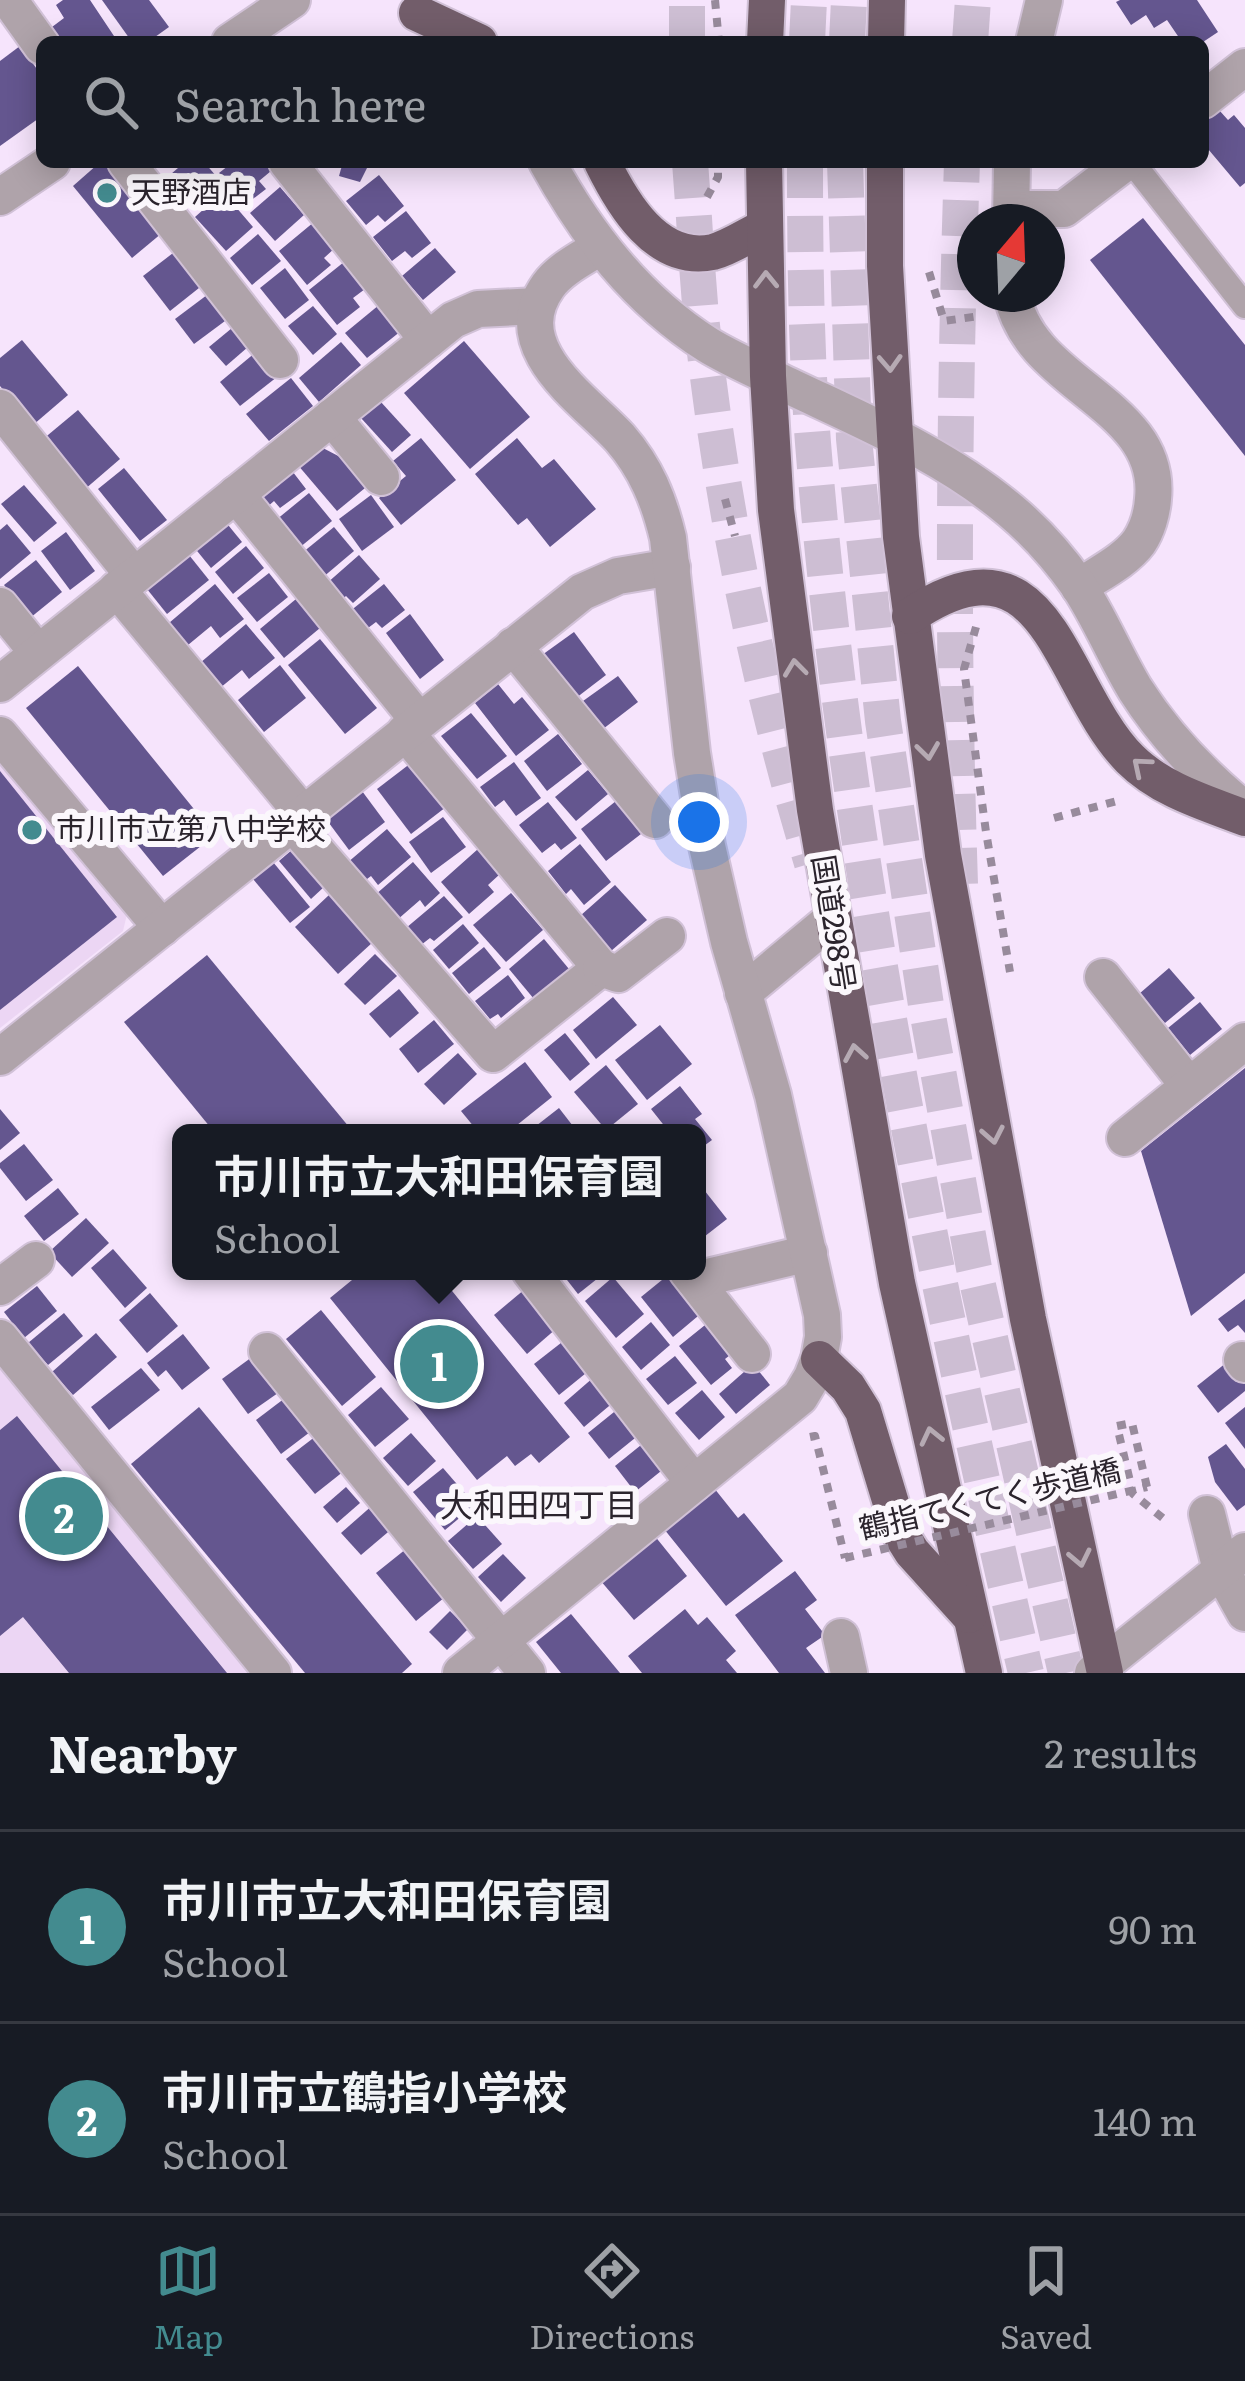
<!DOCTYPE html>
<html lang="en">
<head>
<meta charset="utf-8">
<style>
	:root { --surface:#171b24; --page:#242831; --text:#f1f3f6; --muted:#9ea1a6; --line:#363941; --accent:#438b8f }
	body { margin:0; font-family:Literata,"Noto Sans JP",serif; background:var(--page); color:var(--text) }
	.compass { position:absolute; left:957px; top:204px; width:108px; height:108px; border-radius:50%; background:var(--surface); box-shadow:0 6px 30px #0003; rotate:19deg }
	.you { position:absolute; left:699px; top:822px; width:42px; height:42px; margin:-30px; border:9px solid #fff; border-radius:50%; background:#1a73e8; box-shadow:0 0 0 18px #1a73e833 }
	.badge { display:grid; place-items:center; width:78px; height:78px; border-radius:50%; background:var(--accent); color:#fff; font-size:39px; font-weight:700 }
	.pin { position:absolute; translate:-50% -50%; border:6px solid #fff; box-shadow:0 3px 12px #0006 }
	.popup { position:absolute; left:172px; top:1124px; width:534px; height:156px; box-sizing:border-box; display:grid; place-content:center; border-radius:18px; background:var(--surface); filter:drop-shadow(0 3px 9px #0005); font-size:39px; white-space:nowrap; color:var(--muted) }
	.popup b { font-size:45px; color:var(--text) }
	.popup::after { content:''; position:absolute; left:50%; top:100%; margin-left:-24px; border:24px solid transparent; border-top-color:var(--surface) }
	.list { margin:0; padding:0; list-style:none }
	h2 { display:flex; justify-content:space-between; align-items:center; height:156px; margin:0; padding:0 48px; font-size:51px }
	h2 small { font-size:39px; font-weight:400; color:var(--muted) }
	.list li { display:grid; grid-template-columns:78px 1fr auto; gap:36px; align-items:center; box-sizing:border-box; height:192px; padding:0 48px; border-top:3px solid var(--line) }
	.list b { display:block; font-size:45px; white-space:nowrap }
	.list p { margin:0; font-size:39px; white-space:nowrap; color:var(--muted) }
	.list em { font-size:39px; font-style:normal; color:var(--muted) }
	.icon { flex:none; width:66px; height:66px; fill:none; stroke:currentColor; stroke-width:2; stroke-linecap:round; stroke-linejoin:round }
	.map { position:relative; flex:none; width:1245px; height:1673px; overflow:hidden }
	.search { position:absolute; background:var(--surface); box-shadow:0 6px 30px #0003; left:36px; right:36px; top:36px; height:132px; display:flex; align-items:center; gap:30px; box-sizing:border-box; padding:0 42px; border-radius:18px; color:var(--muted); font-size:45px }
	.sheet { height:540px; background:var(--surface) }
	nav { display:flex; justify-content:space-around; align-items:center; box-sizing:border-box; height:168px; border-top:3px solid var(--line); background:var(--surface); font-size:33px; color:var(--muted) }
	nav a { display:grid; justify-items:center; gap:6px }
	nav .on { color:var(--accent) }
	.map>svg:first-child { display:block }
	.built { fill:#ecd6f4 }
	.building { fill:#64568f }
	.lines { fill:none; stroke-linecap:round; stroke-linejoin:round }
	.motorway-tunnel { stroke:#cdbed3; stroke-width:36; stroke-dasharray:36 18; stroke-linecap:butt }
	.service-casing { stroke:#d1c1d7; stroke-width:28 }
	.minor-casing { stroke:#d1c1d7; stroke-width:40 }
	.tertiary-casing { stroke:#d1c1d7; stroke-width:40 }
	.trunk-casing { stroke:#d1c1d7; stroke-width:40 }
	.path { stroke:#988b9c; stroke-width:8; stroke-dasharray:9 9; stroke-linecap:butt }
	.service { stroke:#afa3aa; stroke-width:24 }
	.minor { stroke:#afa3aa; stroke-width:36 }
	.tertiary { stroke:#afa3aa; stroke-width:36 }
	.trunk { stroke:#725d6a; stroke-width:36 }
	.path-bridge { stroke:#988b9c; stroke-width:8; stroke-dasharray:9 9; stroke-linecap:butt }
	.oneway { stroke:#b6aab3 }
	.poi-dot { fill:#438b8f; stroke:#fbf7fc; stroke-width:4.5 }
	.labels { text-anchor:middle; stroke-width:12; stroke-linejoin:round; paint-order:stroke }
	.poi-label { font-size:30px; fill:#2b242d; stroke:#fbf7fc; text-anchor:start }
	.street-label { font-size:30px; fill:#2b242d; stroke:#fbf7fc }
	.neighbourhood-label { font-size:33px; fill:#2b242d; stroke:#fbf7fc }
</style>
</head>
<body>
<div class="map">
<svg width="1245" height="1673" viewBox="0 0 1245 1673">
	<rect width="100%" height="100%" fill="#f6e4fc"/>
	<!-- built -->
	<g class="built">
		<polygon points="0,750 128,910 123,931 0,1028"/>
		<polygon points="0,1359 258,1673 0,1673"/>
	</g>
	<!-- building -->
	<g class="building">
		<polygon points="63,0 90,0 118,42 62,42 52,27 64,18 56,5"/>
		<polygon points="102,0 149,0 169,27 148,42 132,42"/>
		<polygon points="1120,0 1197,0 1218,32 1203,42 1182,42 1167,20 1154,28 1146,15 1131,25 1116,2"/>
		<polygon points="20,46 42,76 42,116 0,146 0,61"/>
		<polygon points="1219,110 1228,120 1234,115 1245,128 1245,183 1240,187 1203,143 1203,123"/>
		<polygon points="185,162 204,162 223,184 208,197 197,184 186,192 171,174"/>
		<polygon points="233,162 263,162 271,171 259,181 266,189 245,205 219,173"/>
		<polygon points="343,162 370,162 360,182 339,176"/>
		<polygon points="98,164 109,168 162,233 132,258 73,186"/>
		<polygon points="379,175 404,206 385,222 378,215 366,225 346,201"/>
		<polygon points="280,187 304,215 275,241 250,213"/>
		<polygon points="223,192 253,227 226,251 195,217"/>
		<polygon points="406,211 431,243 412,258 405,251 392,261 373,237"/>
		<polygon points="1143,218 1245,345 1245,456 1090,260"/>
		<polygon points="314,222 336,247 324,258 331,265 307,285 279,251"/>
		<polygon points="258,234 281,261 252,285 230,258"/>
		<polygon points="435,248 456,272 423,300 402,276"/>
		<polygon points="177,250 204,284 170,311 143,276"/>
		<polygon points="344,262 365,289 353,298 360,307 337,325 309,290"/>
		<polygon points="285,268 309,300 285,319 260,288"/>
		<polygon points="207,295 225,321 194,344 175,319"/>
		<polygon points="379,305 401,331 367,358 345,333"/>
		<polygon points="313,306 337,334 313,355 288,326"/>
		<polygon points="232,328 248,347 226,366 209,347"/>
		<polygon points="22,340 68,395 33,425 0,386 0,358"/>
		<polygon points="464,341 530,417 470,469 404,393"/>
		<polygon points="341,342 361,365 319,402 299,378"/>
		<polygon points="256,352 277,377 240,406 220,382"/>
		<polygon points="291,378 313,406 269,441 246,414"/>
		<polygon points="380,401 411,435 392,452 361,418"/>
		<polygon points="78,410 120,459 84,490 42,440"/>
		<polygon points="421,438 456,480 401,525 379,498 406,476 393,461"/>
		<polygon points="517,438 542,468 554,459 596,509 550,547 527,518 518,525 475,474"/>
		<polygon points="321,447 344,459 365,488 337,511 297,464"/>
		<polygon points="286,463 306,489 280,508 274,501 266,508 252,489"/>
		<polygon points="124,468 167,520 140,541 98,489"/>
		<polygon points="24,485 57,523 34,542 1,504"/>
		<polygon points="309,493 332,521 299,548 276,520"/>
		<polygon points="371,495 394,527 362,551 339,519"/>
		<polygon points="224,520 242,542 211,568 193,546"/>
		<polygon points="7,524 31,553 0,579 0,530"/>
		<polygon points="334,527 354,551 322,578 302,553"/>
		<polygon points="66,532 95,571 70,590 41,551"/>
		<polygon points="246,546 264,568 233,594 215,572"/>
		<polygon points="185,550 209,580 167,614 143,584"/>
		<polygon points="359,555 380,579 353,603 346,596 340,601 326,584"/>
		<polygon points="36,560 62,592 30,618 4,585"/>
		<polygon points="269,573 288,597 257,622 237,598"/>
		<polygon points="215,584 244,619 220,638 211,626 188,645 169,623"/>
		<polygon points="384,584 405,610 382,628 376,622 364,631 349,612"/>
		<polygon points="296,599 320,628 284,658 260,629"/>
		<polygon points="410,614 444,660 420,679 386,633"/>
		<polygon points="246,624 275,658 249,679 242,670 220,688 200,663"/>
		<polygon points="574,632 606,675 576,698 542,655"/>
		<polygon points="320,639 377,708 345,734 288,665"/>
		<polygon points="280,665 306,698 264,732 238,700"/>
		<polygon points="78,666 215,835 163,876 26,708"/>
		<polygon points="618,676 638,702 603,729 583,701"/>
		<polygon points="498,684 514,704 522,697 549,730 516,756 475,703"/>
		<polygon points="471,713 507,756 477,779 441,736"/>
		<polygon points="558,734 582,764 547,791 524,761"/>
		<polygon points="514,762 541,798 516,816 504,800 495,807 480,787"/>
		<polygon points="411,763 446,807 411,834 377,789"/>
		<polygon points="588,770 608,794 576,821 555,797"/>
		<polygon points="0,771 117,917 0,1010"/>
		<polygon points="362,791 385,822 349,850 326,819"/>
		<polygon points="616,801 641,834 606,861 581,829"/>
		<polygon points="548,802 577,838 561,850 555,843 542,853 519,825"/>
		<polygon points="443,817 466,847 431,873 409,842"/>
		<polygon points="387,829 411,857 378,885 371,876 363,882 347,863"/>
		<polygon points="580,844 611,882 584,905 571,889 566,894 548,871"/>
		<polygon points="293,849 325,886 311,899 279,861"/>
		<polygon points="478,849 500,874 488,885 494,892 469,914 441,882"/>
		<polygon points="273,862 310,907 290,923 253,879"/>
		<polygon points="413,862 440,893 425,907 420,900 397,920 375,895"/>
		<polygon points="615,885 647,920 611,951 580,916"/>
		<polygon points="511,893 543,930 506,962 473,925"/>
		<polygon points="329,895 373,942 338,974 295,927"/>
		<polygon points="444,896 463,917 434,941 430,938 421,945 406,928"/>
		<polygon points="463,924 479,943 449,969 433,950"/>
		<polygon points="544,939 569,969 534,999 509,969"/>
		<polygon points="484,947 501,968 469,994 452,973"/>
		<polygon points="375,954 397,976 365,1005 344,984"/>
		<polygon points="207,955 354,1133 215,1133 124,1022"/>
		<polygon points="1169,968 1195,998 1165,1023 1139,994"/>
		<polygon points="508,975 525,998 501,1018 498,1014 490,1019 475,1001"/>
		<polygon points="399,989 419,1013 390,1038 369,1014"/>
		<polygon points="613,997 637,1025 596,1059 573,1030"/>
		<polygon points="1200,1002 1222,1029 1190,1055 1168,1028"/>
		<polygon points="434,1020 454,1044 418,1073 399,1049"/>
		<polygon points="660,1025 692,1064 647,1100 615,1060"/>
		<polygon points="565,1033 590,1064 570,1081 544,1050"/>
		<polygon points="458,1053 477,1074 444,1105 424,1084"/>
		<polygon points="525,1062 552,1097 507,1133 479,1133 461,1111"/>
		<polygon points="606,1065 638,1104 606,1130 574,1092"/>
		<polygon points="1245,1068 1245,1273 1191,1316 1141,1151"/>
		<polygon points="680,1086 702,1114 695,1119 712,1140 697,1151 697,1133 670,1133 651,1109"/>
		<polygon points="559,1108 576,1130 572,1133 527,1133"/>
		<polygon points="0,1109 20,1133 0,1150"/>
		<polygon points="24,1144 53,1180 26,1201 0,1168 0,1163"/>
		<polygon points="697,1181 727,1219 700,1240 697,1236"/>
		<polygon points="58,1188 79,1214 44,1241 24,1216"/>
		<polygon points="86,1218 109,1243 72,1277 49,1252"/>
		<polygon points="113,1249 147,1288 125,1308 91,1268"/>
		<polygon points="363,1271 436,1271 570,1437 539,1463 531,1454 515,1466 507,1456 477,1480 330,1298"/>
		<polygon points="560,1271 607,1271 578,1294"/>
		<polygon points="673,1271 704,1311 673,1337 641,1297"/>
		<polygon points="613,1277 644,1314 616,1338 585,1301"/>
		<polygon points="37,1286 57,1311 24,1338 4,1312"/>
		<polygon points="525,1289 557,1328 527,1354 494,1315"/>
		<polygon points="150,1293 178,1326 147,1353 119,1320"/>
		<polygon points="1245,1299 1245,1333 1238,1325 1228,1332 1218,1319"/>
		<polygon points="321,1310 376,1377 342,1406 286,1339"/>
		<polygon points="64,1313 83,1336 48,1365 28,1343"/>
		<polygon points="715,1317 739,1348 725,1359 732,1368 711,1385 679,1346"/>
		<polygon points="651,1322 670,1345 641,1370 622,1347"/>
		<polygon points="96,1333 117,1357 73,1395 52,1372"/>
		<polygon points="183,1334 210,1368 182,1390 166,1370 158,1377 147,1363"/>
		<polygon points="566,1339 591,1369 559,1395 534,1364"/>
		<polygon points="675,1356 697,1383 668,1405 646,1379"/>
		<polygon points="252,1357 278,1393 248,1414 222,1379"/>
		<polygon points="1231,1359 1245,1376 1245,1391 1218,1413 1197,1386"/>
		<polygon points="753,1364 770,1385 736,1414 719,1394"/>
		<polygon points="141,1368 160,1390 109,1430 91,1407"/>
		<polygon points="594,1377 615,1401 584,1427 564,1403"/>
		<polygon points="381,1387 409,1419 375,1447 348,1415"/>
		<polygon points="702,1390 725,1417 699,1440 675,1413"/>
		<polygon points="285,1398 310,1432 281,1454 256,1420"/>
		<polygon points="199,1407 412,1664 402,1673 305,1673 131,1464"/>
		<polygon points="1245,1407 1245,1449 1225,1423"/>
		<polygon points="619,1408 640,1434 609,1459 588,1433"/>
		<polygon points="17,1416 227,1673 69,1673 23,1617 0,1636 0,1430"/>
		<polygon points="411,1433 436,1461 408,1486 383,1458"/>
		<polygon points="316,1436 344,1471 315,1494 286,1459"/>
		<polygon points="646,1441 666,1467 635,1492 615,1466"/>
		<polygon points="1226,1444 1245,1469 1245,1505 1237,1511 1215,1482 1208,1457"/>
		<polygon points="443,1468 475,1505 445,1530 413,1492"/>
		<polygon points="346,1487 360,1503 337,1523 323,1507"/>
		<polygon points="714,1488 738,1518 744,1513 783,1561 726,1606 664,1529"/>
		<polygon points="374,1504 394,1527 361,1555 341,1533"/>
		<polygon points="477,1516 502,1544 473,1569 448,1541"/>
		<polygon points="654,1535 687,1576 634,1620 600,1580"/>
		<polygon points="406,1549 445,1597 416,1621 376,1573"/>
		<polygon points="503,1554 526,1578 501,1602 478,1577"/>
		<polygon points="795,1571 817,1600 805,1609 825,1635 806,1648 825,1673 779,1673 735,1615"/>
		<polygon points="685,1609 698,1625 707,1617 736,1651 726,1660 737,1673 642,1673 628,1656"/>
		<polygon points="450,1611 468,1629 447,1650 429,1632"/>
		<polygon points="571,1614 620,1673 561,1673 536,1642"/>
	</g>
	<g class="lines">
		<!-- motorway-tunnel -->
		<g class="motorway-tunnel">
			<polyline points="687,42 687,0"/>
			<polyline points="807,42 809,0"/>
			<polyline points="847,42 849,0"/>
			<polyline points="970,42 973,0"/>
			<path d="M690,162C695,223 697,284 704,344C724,519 761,695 812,863"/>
			<path d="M805,162C805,255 806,350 813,443C846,858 932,1268 1026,1673"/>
			<polyline points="845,162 854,439 883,721 926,1005 974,1268 1066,1673"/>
			<path d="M960,884C952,643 954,403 962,162"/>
		</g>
		<defs>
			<polyline id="service" points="1132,162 1245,306"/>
			<g id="minor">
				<polyline points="9,0 42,46"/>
				<polyline points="1034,42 1044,0"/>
				<polyline points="1203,100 1245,67"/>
				<polyline points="126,162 280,360"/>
				<polyline points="287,162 428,340"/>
				<polyline points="1012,209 1064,209 1126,162"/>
				<polyline points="1011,222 1012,162"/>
				<path d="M1012,294C1028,386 1163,403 1153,499C1152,513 1147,530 1139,542C1125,561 1098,574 1079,587"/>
				<polyline points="0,408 134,576"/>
				<polyline points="332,417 381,477"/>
				<polyline points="236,494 419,721"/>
				<polyline points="117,589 303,814"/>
				<polyline points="0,606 38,653"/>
				<polyline points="513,646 655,820"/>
				<polyline points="0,684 453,320 478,309 537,306"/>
				<polyline points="0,735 162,928"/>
				<polyline points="292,823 493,1054 601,968 405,732"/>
				<polyline points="601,968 618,974 667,936"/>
				<polyline points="1103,977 1189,1086"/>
				<polyline points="743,993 832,919"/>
				<polyline points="0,1057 582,592 618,576 672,567"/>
				<polyline points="1125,1138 1245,1041"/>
				<polyline points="530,1271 694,1483"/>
				<polyline points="687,1271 752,1354"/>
				<polyline points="695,1280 809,1253"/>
				<polyline points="0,1287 36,1260"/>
				<polyline points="0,1338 273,1673"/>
				<polyline points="267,1351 527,1673"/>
				<polyline points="1242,1360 1245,1364"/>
				<polyline points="1207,1514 1221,1570 1245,1613"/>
				<polyline points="841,1637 849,1673"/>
				<path d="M461,1673L800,1397L812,1377L819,1359L823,1337L822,1315L773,1095L729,942L707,846L692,753L668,538C659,500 646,468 620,438C584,399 504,348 548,286C560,269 583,258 600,247"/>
				<polyline points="1093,1673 1245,1551"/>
			</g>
			<g id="tertiary">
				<polyline points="230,42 292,0"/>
				<path d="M547,162C587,235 637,300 708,345C731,359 757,370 781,382C860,420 944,454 1011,511C1036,532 1059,558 1078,585C1100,618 1115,656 1135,689C1165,736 1202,775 1245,810"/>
				<polyline points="0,197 52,162"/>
			</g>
			<g id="trunk">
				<polyline points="417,13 479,42"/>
				<polyline points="765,42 767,0"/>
				<polyline points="886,42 887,0"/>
				<path d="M602,162C622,203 657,264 713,252C731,247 748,235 765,227"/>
				<polyline points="764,162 768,376 776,510 815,810 897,1283 984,1673"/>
				<polyline points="885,162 885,266 901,537 943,855 1028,1319 1105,1673"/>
				<path d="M910,616C1049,521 1058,686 1130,759C1161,790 1206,803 1245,818"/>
				<polyline points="819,1359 848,1387 863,1411 900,1533 912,1552 969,1615"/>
			</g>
		</defs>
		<!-- service casing -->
		<use href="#service" class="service-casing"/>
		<!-- minor casing -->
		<use href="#minor" class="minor-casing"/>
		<!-- tertiary casing -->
		<use href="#tertiary" class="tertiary-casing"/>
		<!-- trunk casing -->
		<use href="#trunk" class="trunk-casing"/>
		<!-- path -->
		<g class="path">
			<polyline points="715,0 719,42"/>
			<polyline points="707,197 718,177 718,162"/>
			<polyline points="929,272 944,321 980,316"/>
			<polyline points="725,499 735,536"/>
			<polyline points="976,627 964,669 986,832 1010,972"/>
			<polyline points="1054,818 1117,801"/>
			<polyline points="810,1437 815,1436 845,1558"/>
			<polyline points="1147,1487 1132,1423 1117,1426 1133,1494 1164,1519"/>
		</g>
		<!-- service -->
		<use href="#service" class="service"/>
		<!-- minor -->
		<use href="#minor" class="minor"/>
		<!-- tertiary -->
		<use href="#tertiary" class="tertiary"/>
		<!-- trunk -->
		<use href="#trunk" class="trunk"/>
		<!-- path-bridge -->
		<polyline class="path-bridge" points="845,1558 1147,1487"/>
	</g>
	<!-- one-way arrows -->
	<defs><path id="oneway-chevron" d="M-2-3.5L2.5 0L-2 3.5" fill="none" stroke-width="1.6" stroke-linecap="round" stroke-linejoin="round" transform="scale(3)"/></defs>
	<g class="oneway">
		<use href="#oneway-chevron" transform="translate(766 280) rotate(-91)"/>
		<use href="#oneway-chevron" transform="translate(890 363) rotate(87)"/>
		<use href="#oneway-chevron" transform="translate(795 668) rotate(-97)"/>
		<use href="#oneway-chevron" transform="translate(928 751) rotate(82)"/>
		<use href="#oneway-chevron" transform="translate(1141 766) rotate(-140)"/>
		<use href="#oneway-chevron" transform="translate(855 1053) rotate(-100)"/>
		<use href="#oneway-chevron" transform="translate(993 1135) rotate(79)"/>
		<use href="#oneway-chevron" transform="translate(931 1436) rotate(-103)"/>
		<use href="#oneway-chevron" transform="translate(1080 1558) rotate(78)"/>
	</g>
	<!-- markers -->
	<g class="poi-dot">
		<circle cx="107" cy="193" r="12"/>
		<circle cx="32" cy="830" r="12"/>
	</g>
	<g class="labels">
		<!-- poi labels -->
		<g class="poi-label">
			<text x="131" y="203">天野酒店</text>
			<text x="56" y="840">市川市立第八中学校</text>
		</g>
		<!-- street labels -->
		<g class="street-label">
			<text transform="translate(833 923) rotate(81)" y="10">国道298号</text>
			<text transform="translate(990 1500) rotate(-13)" y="10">鶴指てくてく歩道橋</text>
		</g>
		<!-- neighbourhood labels -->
		<g class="neighbourhood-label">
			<text x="539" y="1517">大和田四丁目</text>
		</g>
	</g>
</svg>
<svg class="compass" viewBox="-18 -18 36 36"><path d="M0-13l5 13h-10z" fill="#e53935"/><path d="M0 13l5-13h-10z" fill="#9ea1a6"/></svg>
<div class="you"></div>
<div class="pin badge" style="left:439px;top:1364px">1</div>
<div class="popup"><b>市川市立大和田保育園</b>School</div>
<div class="pin badge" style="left:64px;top:1516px">2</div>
<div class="search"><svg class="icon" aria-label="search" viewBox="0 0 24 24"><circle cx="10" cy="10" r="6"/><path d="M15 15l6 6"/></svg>Search here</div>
</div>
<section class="sheet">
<h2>Nearby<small>2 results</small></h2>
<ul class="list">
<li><span class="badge">1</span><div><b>市川市立大和田保育園</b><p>School</p></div><em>90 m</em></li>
<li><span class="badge">2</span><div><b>市川市立鶴指小学校</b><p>School</p></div><em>140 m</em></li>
</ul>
</section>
<nav>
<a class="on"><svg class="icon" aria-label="map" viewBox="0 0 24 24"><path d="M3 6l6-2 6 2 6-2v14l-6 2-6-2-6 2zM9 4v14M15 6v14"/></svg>Map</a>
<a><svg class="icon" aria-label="directions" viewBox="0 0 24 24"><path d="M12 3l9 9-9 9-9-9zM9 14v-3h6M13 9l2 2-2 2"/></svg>Directions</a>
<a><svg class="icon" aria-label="saved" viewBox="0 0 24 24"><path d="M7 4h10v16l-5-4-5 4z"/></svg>Saved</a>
</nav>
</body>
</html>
